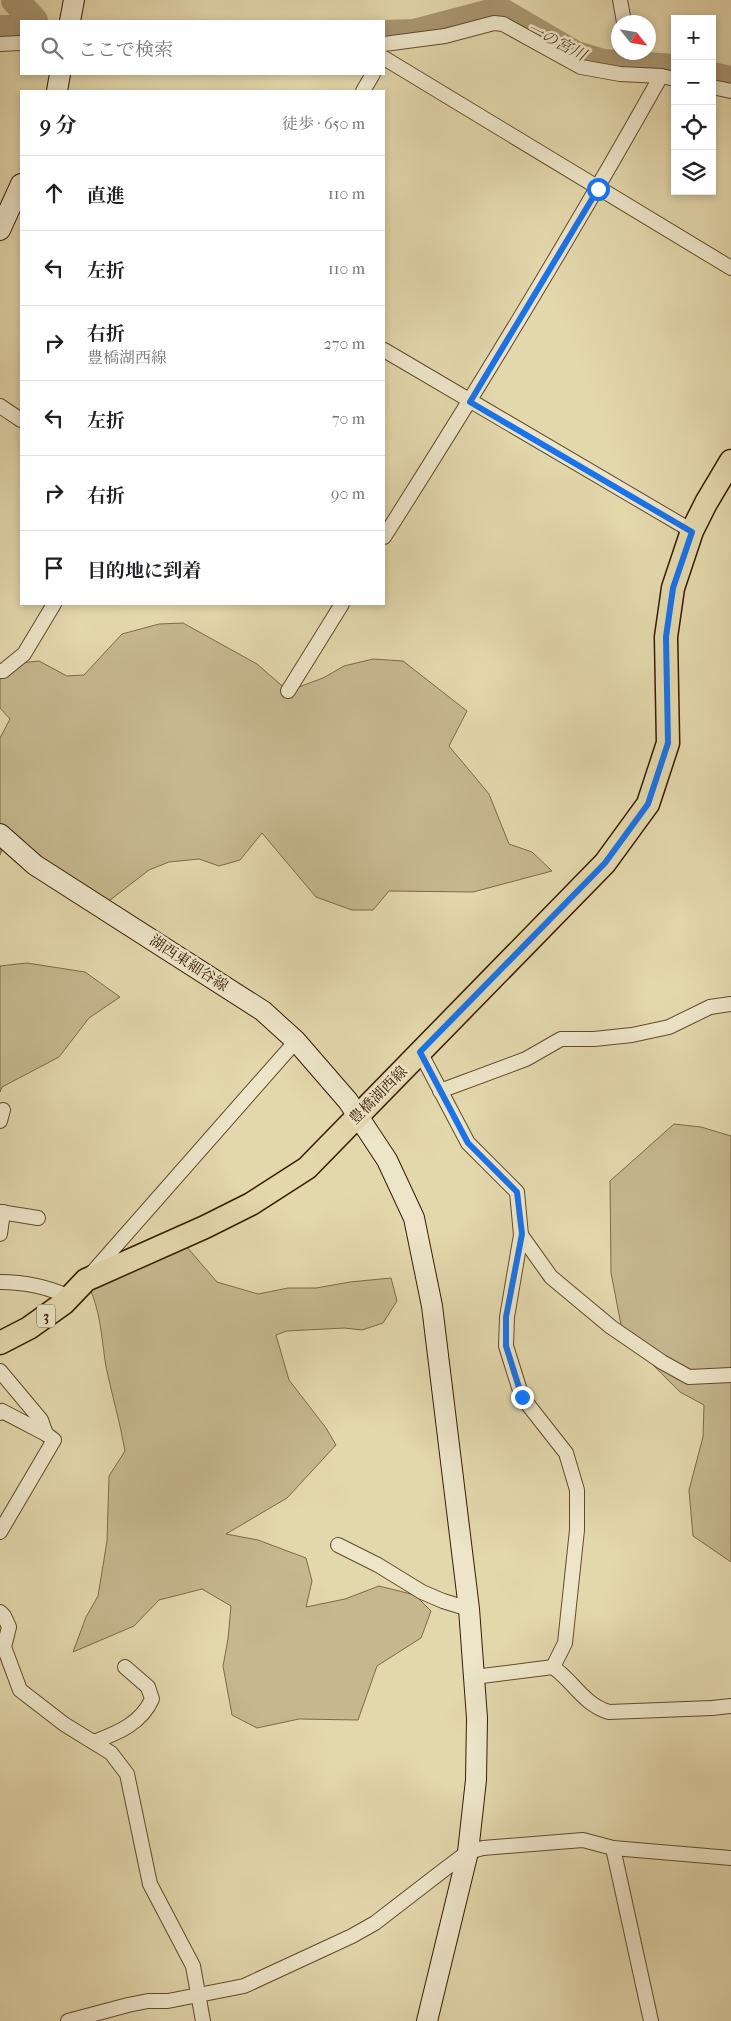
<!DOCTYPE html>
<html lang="ja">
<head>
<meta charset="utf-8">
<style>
	:root { --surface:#fff; --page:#f2f2f2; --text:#202124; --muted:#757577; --line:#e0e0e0 }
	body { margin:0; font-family:"IM FELL French Canon","Noto Serif JP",serif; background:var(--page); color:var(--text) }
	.controls { position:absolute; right:15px; top:15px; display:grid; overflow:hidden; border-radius:0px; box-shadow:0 2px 8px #0003 }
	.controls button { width:45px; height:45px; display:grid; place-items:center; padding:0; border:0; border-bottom:1px solid var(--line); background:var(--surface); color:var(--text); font:25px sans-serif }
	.compass { position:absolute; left:611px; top:15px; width:45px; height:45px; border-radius:50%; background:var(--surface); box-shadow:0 2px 8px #0003; rotate:121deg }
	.stop { position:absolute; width:15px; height:15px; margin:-11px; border:4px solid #1a73e8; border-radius:50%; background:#fff }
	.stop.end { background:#1a73e8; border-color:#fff; box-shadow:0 1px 5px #0008 }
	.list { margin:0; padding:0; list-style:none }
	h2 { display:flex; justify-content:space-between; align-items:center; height:65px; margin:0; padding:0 20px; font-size:21px }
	h2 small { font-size:16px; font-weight:400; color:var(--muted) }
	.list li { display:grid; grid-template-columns:32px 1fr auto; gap:15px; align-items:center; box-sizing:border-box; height:75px; padding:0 20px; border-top:1px solid var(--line) }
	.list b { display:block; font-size:19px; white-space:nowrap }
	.list p { margin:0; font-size:16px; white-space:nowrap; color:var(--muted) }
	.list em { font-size:16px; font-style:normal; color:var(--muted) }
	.icon { flex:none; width:28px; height:28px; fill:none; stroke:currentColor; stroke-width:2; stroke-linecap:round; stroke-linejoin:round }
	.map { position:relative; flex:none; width:731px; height:2021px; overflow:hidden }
	.search { position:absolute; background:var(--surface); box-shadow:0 2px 8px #0003; left:20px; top:20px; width:365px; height:55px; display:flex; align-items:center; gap:12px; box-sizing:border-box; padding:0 18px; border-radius:0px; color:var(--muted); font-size:19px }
	.panel { position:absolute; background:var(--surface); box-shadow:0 2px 8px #0003; left:20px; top:90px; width:365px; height:515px; border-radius:0px }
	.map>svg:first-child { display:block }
	.green { fill:#c6b78f; stroke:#7e6948 }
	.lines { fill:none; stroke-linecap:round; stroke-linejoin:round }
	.river { stroke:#a99772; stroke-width:28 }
	.street-casing { stroke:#624a2c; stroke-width:16 }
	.secondary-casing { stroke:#371b02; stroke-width:22 }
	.primary-casing { stroke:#371b02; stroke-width:25 }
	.street { stroke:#ede5c9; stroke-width:14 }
	.secondary { stroke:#ede5c9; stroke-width:20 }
	.primary { stroke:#e3d7ac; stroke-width:22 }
	.route { stroke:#1a73e8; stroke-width:6 }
	.labels { text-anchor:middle; stroke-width:5; stroke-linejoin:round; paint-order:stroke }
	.shield { fill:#ede5c9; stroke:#6e583e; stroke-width:1 }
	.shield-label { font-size:14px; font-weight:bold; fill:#371b02 }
	.street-label { font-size:15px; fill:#371b02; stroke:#ede5c9 }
	.water-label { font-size:16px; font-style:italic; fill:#5f4629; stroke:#ede5c9 }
</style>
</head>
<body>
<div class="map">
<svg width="731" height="2021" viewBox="0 0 731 2021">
	<rect width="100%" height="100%" fill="#e3d7ac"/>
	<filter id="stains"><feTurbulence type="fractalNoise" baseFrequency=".004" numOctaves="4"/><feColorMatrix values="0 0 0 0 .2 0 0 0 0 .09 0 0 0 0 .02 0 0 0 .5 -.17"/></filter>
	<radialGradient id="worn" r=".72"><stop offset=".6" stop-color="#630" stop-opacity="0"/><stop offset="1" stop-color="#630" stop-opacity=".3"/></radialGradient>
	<!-- green -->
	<g class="green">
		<polygon points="183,623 257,664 288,691 323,678 344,666 373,659 403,661 467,711 449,746 489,794 509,844 532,852 552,871 473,892 389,891 373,910 352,910 316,897 262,833 240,860 219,866 199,859 169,862 149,870 101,907 6,841 0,855 0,738 10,719 0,708 0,665 39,661 67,676 84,675 122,634 159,624"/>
		<polygon points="27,963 85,972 120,997 89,1018 59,1057 2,1087 0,1092 0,966"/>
		<polygon points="674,1124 701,1127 731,1136 731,1562 693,1536 689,1490 703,1437 704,1405 680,1392 623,1335 611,1273 610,1181"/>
		<path d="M180,1239L217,1282L258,1294L288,1288H316L350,1282L391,1278L397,1301L383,1323L362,1330L344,1328L287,1331L276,1335L289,1380L326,1428L336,1445L287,1498L226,1534L258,1540L306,1558L312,1581L306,1607L345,1599L379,1586L415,1595L431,1611L421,1638L377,1666L358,1720L299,1719L257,1728L232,1715L223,1666L228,1639L231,1606L202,1589L159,1600L134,1626L73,1652L86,1617L98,1596L107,1541L109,1476L125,1451C120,1422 112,1395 106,1367C101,1335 101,1310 86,1280Z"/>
	</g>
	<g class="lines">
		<!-- river -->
		<g class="river">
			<polyline points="15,0 34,21"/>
			<polyline points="0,29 21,29"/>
			<polyline points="384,34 414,33 486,14 504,13 576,55 603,63 675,68"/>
			<polyline points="712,76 731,80"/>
		</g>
		<defs>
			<g id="street">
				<polyline points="620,0 624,22"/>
				<polyline points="0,44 21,43"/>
				<polyline points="384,44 445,36 494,23 503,24 581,67 620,74 661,76 675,79"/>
				<polyline points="384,58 731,268"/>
				<polyline points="712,87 731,91"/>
				<polyline points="363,91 373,74"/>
				<polyline points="384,350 692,531"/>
				<polyline points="0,406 21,420"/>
				<path d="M384,537C480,386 573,233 661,76"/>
				<polyline points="0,671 3,671 24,654 54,604"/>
				<polyline points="288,691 342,604"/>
				<polyline points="420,1052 468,1143 517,1192 521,1235 507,1317 506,1346 522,1397 566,1453 577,1490 577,1530 565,1643 553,1667"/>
				<polyline points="440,1091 526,1059 561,1039 594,1039 632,1035 669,1027 710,1007 731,1004"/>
				<polyline points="0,1121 3,1110"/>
				<polyline points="0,1212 38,1218"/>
				<polyline points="0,1234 3,1212"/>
				<polyline points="521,1235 551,1277 611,1327 662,1362 689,1377 731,1375"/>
				<polyline points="91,1274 296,1041"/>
				<path d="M0,1282C25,1282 46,1286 69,1297"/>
				<polyline points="0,1371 41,1420 46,1434"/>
				<polyline points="0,1413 2,1411 46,1434 54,1440 0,1532"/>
				<polyline points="338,1545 378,1565 422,1592 443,1601 469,1609"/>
				<polyline points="0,1612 4,1616 9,1627 4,1647 20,1690 64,1724 111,1753 127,1774 150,1884 193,1966 203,2021"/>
				<path d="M474,1677L553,1667C574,1682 583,1704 609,1712L712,1708L731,1706"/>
				<path d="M94,1742C117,1733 141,1724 152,1699L148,1687L125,1667"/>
				<polyline points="613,1848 651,2021"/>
				<polyline points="68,2021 128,2005 148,2001 168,2001 244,1986 352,1936 375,1923 445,1869 468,1852 483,1848 583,1840 613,1848 731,1858"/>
			</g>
			<g id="secondary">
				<polyline points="70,21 74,0"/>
				<polyline points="57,91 60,74"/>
				<polyline points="0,230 21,184"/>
				<polyline points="0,834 35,865 263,1011 296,1041 348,1101 387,1160 414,1218 432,1306 469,1609 477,1718 476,1780 468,1852 427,2021"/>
			</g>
			<polyline id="primary" points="0,1343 29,1328 64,1303 86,1280 205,1227 251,1204 307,1168 605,863 648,804 668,743 666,637 673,588 692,531 706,503 731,461"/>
		</defs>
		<!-- street casing -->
		<use href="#street" class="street-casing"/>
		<!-- secondary casing -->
		<use href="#secondary" class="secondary-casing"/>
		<!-- primary casing -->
		<use href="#primary" class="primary-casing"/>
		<!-- street -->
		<use href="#street" class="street"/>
		<!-- secondary -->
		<use href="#secondary" class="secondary"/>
		<!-- primary -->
		<use href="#primary" class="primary"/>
	</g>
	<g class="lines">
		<!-- route -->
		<polyline class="route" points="522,1397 506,1346 506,1317 522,1234 517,1192 468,1143 420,1052 605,863 648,804 668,743 666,637 673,588 692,532 470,402 598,189"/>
	</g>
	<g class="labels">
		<!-- shield labels -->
		<rect class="shield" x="37" y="1304.5" width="18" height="23" rx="4"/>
		<g class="shield-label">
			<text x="46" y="1321">3</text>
		</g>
		<!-- street labels -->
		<g class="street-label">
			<text transform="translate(189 963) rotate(33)" y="5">湖西東細谷線</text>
			<text transform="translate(378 1095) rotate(-45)" y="5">豊橋湖西線</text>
		</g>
		<!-- water labels -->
		<g class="water-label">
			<text transform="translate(557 41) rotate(27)" y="6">一の宮川</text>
		</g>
	</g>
	<rect width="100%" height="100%" filter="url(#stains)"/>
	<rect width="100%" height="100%" fill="url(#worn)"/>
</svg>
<div class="controls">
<button>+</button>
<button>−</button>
<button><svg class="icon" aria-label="locate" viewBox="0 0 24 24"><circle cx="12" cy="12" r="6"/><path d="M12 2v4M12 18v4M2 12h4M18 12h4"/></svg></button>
<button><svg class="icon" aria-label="layers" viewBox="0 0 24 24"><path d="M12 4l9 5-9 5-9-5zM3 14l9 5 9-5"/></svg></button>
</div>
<svg class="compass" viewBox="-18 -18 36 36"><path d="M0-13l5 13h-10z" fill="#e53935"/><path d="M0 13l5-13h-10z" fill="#757577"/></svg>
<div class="stop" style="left:598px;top:189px"></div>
<div class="stop end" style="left:522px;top:1397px"></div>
<div class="search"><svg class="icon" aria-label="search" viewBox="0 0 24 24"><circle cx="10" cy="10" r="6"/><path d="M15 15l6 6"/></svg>ここで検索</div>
<section class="panel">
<h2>9 分<small>徒歩 · 650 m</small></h2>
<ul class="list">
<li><svg class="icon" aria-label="ahead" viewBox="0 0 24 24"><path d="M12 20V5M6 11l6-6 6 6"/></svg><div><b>直進</b></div><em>110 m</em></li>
<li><svg class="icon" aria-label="left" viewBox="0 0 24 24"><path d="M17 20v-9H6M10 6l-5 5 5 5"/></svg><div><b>左折</b></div><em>110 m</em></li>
<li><svg class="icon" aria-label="right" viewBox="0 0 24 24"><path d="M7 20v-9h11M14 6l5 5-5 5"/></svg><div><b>右折</b><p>豊橋湖西線</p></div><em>270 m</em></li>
<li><svg class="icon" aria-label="left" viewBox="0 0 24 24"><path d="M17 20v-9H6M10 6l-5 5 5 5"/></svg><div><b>左折</b></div><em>70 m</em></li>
<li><svg class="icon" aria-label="right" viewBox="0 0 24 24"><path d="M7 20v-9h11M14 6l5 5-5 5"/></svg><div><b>右折</b></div><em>90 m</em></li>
<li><svg class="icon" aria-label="arrive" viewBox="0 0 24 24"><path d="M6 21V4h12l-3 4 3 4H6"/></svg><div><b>目的地に到着</b></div></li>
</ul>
</section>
</div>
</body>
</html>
